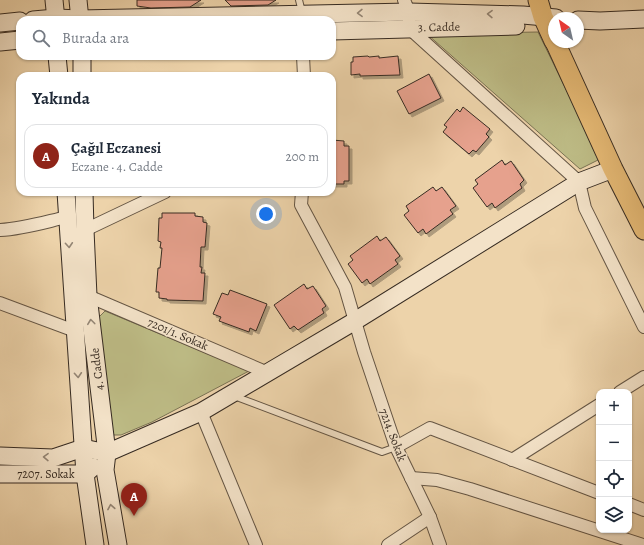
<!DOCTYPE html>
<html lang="tr">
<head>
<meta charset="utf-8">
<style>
	:root { --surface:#fff; --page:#f6f6f7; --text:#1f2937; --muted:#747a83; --line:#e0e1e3; --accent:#8f2418 }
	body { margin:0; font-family:Alegreya,serif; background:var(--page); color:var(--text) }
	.controls { position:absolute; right:12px; bottom:12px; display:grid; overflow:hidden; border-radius:8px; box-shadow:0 1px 3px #0004 }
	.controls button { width:36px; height:36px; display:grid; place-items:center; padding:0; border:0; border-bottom:1px solid var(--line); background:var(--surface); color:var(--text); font:20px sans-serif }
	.compass { position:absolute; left:548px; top:12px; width:36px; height:36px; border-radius:50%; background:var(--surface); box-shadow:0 1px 3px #0004; rotate:326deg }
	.you { position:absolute; left:266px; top:214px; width:14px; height:14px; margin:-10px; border:3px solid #fff; border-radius:50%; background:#1a73e8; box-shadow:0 0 0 6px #1a73e833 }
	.badge { display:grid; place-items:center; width:26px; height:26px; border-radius:50%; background:var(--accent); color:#fff; font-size:13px; font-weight:700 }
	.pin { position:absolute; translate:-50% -33px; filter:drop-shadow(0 1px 2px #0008) }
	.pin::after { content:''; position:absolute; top:21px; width:14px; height:12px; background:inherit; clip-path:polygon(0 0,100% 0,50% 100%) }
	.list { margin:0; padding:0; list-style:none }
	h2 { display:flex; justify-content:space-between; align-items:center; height:52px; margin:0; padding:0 16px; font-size:17px }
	h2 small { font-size:13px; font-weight:400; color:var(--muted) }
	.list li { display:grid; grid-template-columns:26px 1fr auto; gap:12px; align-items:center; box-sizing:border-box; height:64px; margin:0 8px 8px; padding:0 8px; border:1px solid var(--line); border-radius:12px }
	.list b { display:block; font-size:15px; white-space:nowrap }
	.list p { margin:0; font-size:13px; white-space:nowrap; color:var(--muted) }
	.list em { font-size:13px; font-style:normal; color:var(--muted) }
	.icon { flex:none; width:22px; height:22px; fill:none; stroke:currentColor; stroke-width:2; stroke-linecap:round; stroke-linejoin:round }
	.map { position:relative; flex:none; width:644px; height:545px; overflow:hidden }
	.search { position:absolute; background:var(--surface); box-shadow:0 1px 3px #0004; left:16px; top:16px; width:320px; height:44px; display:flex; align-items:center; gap:10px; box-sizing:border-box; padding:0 14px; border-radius:12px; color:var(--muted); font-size:15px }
	.panel { position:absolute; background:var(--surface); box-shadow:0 1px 3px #0004; left:16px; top:72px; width:320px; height:124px; border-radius:12px }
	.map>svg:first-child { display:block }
	.green { fill:#bdbb85; stroke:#7a7354 }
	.building { fill:#e6a18d; stroke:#362b22; filter:url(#shadow) }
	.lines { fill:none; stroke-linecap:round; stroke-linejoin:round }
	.lane-casing { stroke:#645544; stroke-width:8 }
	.street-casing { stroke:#645544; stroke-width:14 }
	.secondary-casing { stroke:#362b22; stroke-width:19 }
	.primary-casing { stroke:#362b22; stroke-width:21 }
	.lane { stroke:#f3e2c8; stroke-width:6 }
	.street { stroke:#f3e2c8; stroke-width:12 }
	.secondary { stroke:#f3e2c8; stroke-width:17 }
	.primary { stroke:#e6ba75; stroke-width:19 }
	.oneway { stroke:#948675 }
	.labels { text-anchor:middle; stroke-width:3; stroke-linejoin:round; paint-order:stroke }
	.street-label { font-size:12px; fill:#362b22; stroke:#f3e2c8 }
</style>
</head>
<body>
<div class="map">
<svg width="644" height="545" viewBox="0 0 644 545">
	<defs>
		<filter id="shadow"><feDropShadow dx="3" dy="3" stdDeviation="0" flood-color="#0004"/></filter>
	</defs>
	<rect width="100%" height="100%" fill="#edd3aa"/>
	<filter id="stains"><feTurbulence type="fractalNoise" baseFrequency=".005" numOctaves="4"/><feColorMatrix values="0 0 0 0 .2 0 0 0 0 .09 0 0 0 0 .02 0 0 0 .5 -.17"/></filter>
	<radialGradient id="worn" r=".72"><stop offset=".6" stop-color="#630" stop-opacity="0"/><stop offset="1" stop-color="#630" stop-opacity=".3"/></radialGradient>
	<!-- green -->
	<g class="green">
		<polygon points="538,32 600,159 580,169 427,34"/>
		<polygon points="105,311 249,371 152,422 121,435 114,435 107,427 97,319"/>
	</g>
	<!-- building -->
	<g class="building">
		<polygon points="137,0 201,0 190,7 151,8 137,6"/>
		<polygon points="225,0 276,0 268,5 231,6"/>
		<polygon points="368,56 369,57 379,56 379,58 398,56 400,75 360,76 360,74 351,75 351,62 353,62 353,57"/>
		<polygon points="429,74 441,98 409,114 397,91"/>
		<polygon points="463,107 490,129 486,134 489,137 476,152 473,150 469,154 443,132 447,127 444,125 457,109 460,112"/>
		<polygon points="332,140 344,141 344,146 349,146 349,181 344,181 344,184 332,184"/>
		<polygon points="502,160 505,165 511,161 524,180 520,184 522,188 495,208 492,203 487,207 473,188 478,184 475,180"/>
		<polygon points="433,187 436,191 442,187 456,206 450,210 453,214 426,234 423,229 418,233 404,215 409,211 406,206"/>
		<polygon points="162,213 195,213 195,216 203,217 203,222 207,223 205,247 201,247 200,267 202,267 201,273 205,273 203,301 167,300 167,299 159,298 159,292 156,292 158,268 160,268 162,248 160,248 161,242 158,241 159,218 162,218"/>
		<polygon points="377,236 380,241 386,237 400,256 395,260 398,264 370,284 367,279 362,283 348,264 353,260 350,256"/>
		<polygon points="304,284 307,289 313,286 326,306 322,309 324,313 298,330 294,326 290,329 274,305"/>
		<polygon points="230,290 267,304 256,331 250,328 249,332 219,321 221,317 213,314 222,293 228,295"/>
	</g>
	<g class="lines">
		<defs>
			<g id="lane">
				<polyline points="299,0 302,12"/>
				<polyline points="234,396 382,452 396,447"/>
			</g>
			<g id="street">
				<polyline points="404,0 409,12 409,28 579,182 585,208 644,327"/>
				<polyline points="303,56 304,76"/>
				<polyline points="302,192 301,205 345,287 364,352 396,447 430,517 440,545"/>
				<path d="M0,230C23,229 45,222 67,217"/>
				<polyline points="85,230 165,192"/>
				<polyline points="88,296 268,373"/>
				<polyline points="0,303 75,331"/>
				<polyline points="620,392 644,377"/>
				<polyline points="201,412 256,545"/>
				<polyline points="396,447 430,428 599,493"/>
				<polyline points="512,460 599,405"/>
				<polyline points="411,478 437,480 470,489 643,545"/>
				<polyline points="629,504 644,510"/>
				<polyline points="388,545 430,517"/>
			</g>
			<g id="secondary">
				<polyline points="54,0 56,20"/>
				<polyline points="78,0 80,20"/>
				<polyline points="33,20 56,18 80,19 409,12 523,15 556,18"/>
				<polyline points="578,20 600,21 644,19"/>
				<polyline points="0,23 20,21"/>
				<polyline points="332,31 516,26"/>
				<polyline points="0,42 20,40"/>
				<polyline points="57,56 59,76"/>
				<polyline points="82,56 82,76"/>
				<polyline points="66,192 85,474 95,545"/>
				<polyline points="84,192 85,230 88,296 107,453 105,470 118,545"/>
				<polyline points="0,456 53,458 83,448 107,453 201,412 355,321 579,182 613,169"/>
				<polyline points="0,474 85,474 93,467"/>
			</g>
			<g id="primary">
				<polyline points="538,0 543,17 554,41"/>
				<polyline points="555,42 613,169 644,230"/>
			</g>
		</defs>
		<!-- lane casing -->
		<use href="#lane" class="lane-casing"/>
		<!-- street casing -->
		<use href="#street" class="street-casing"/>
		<!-- secondary casing -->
		<use href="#secondary" class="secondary-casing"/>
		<!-- primary casing -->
		<use href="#primary" class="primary-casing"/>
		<!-- lane -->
		<use href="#lane" class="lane"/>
		<!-- street -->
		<use href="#street" class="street"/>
		<!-- secondary -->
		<use href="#secondary" class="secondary"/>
		<!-- primary -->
		<use href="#primary" class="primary"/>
	</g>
	<!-- one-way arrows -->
	<defs><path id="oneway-chevron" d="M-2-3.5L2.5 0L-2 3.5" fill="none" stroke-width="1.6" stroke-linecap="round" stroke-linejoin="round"/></defs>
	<g class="oneway">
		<use href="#oneway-chevron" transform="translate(360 13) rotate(179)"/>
		<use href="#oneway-chevron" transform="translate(490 14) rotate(-179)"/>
		<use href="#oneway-chevron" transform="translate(69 245) rotate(86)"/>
		<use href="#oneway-chevron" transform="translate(91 322) rotate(-97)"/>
		<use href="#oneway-chevron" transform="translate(78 375) rotate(86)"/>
		<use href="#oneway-chevron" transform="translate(46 457) rotate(-179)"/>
		<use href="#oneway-chevron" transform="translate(111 507) rotate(-100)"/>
	</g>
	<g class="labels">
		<!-- street labels -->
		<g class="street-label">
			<text transform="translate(439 27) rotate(-1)" y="4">3. Cadde</text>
			<text transform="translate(178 334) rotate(23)" y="4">7201/1. Sokak</text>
			<text transform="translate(97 369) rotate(-97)" y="4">4. Cadde</text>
			<text transform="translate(393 435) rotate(69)" y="4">7214. Sokak</text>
			<text x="46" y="478">7207. Sokak</text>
		</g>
	</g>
	<rect width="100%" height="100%" filter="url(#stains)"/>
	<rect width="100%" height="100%" fill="url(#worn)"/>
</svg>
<div class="controls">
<button>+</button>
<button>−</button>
<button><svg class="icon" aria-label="locate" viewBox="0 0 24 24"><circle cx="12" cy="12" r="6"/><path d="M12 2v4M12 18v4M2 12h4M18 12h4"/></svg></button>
<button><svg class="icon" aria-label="layers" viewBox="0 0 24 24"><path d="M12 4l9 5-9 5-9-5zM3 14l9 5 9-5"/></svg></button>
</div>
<svg class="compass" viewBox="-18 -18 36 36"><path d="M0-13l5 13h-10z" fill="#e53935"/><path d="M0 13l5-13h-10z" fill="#747a83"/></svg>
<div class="you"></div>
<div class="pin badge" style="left:134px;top:516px">A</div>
<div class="search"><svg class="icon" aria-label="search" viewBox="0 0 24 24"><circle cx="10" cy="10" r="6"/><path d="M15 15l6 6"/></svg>Burada ara</div>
<section class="panel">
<h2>Yakında<small></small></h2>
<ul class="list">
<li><span class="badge">A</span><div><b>Çağıl Eczanesi</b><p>Eczane · 4. Cadde</p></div><em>200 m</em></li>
</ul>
</section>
</div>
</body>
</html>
